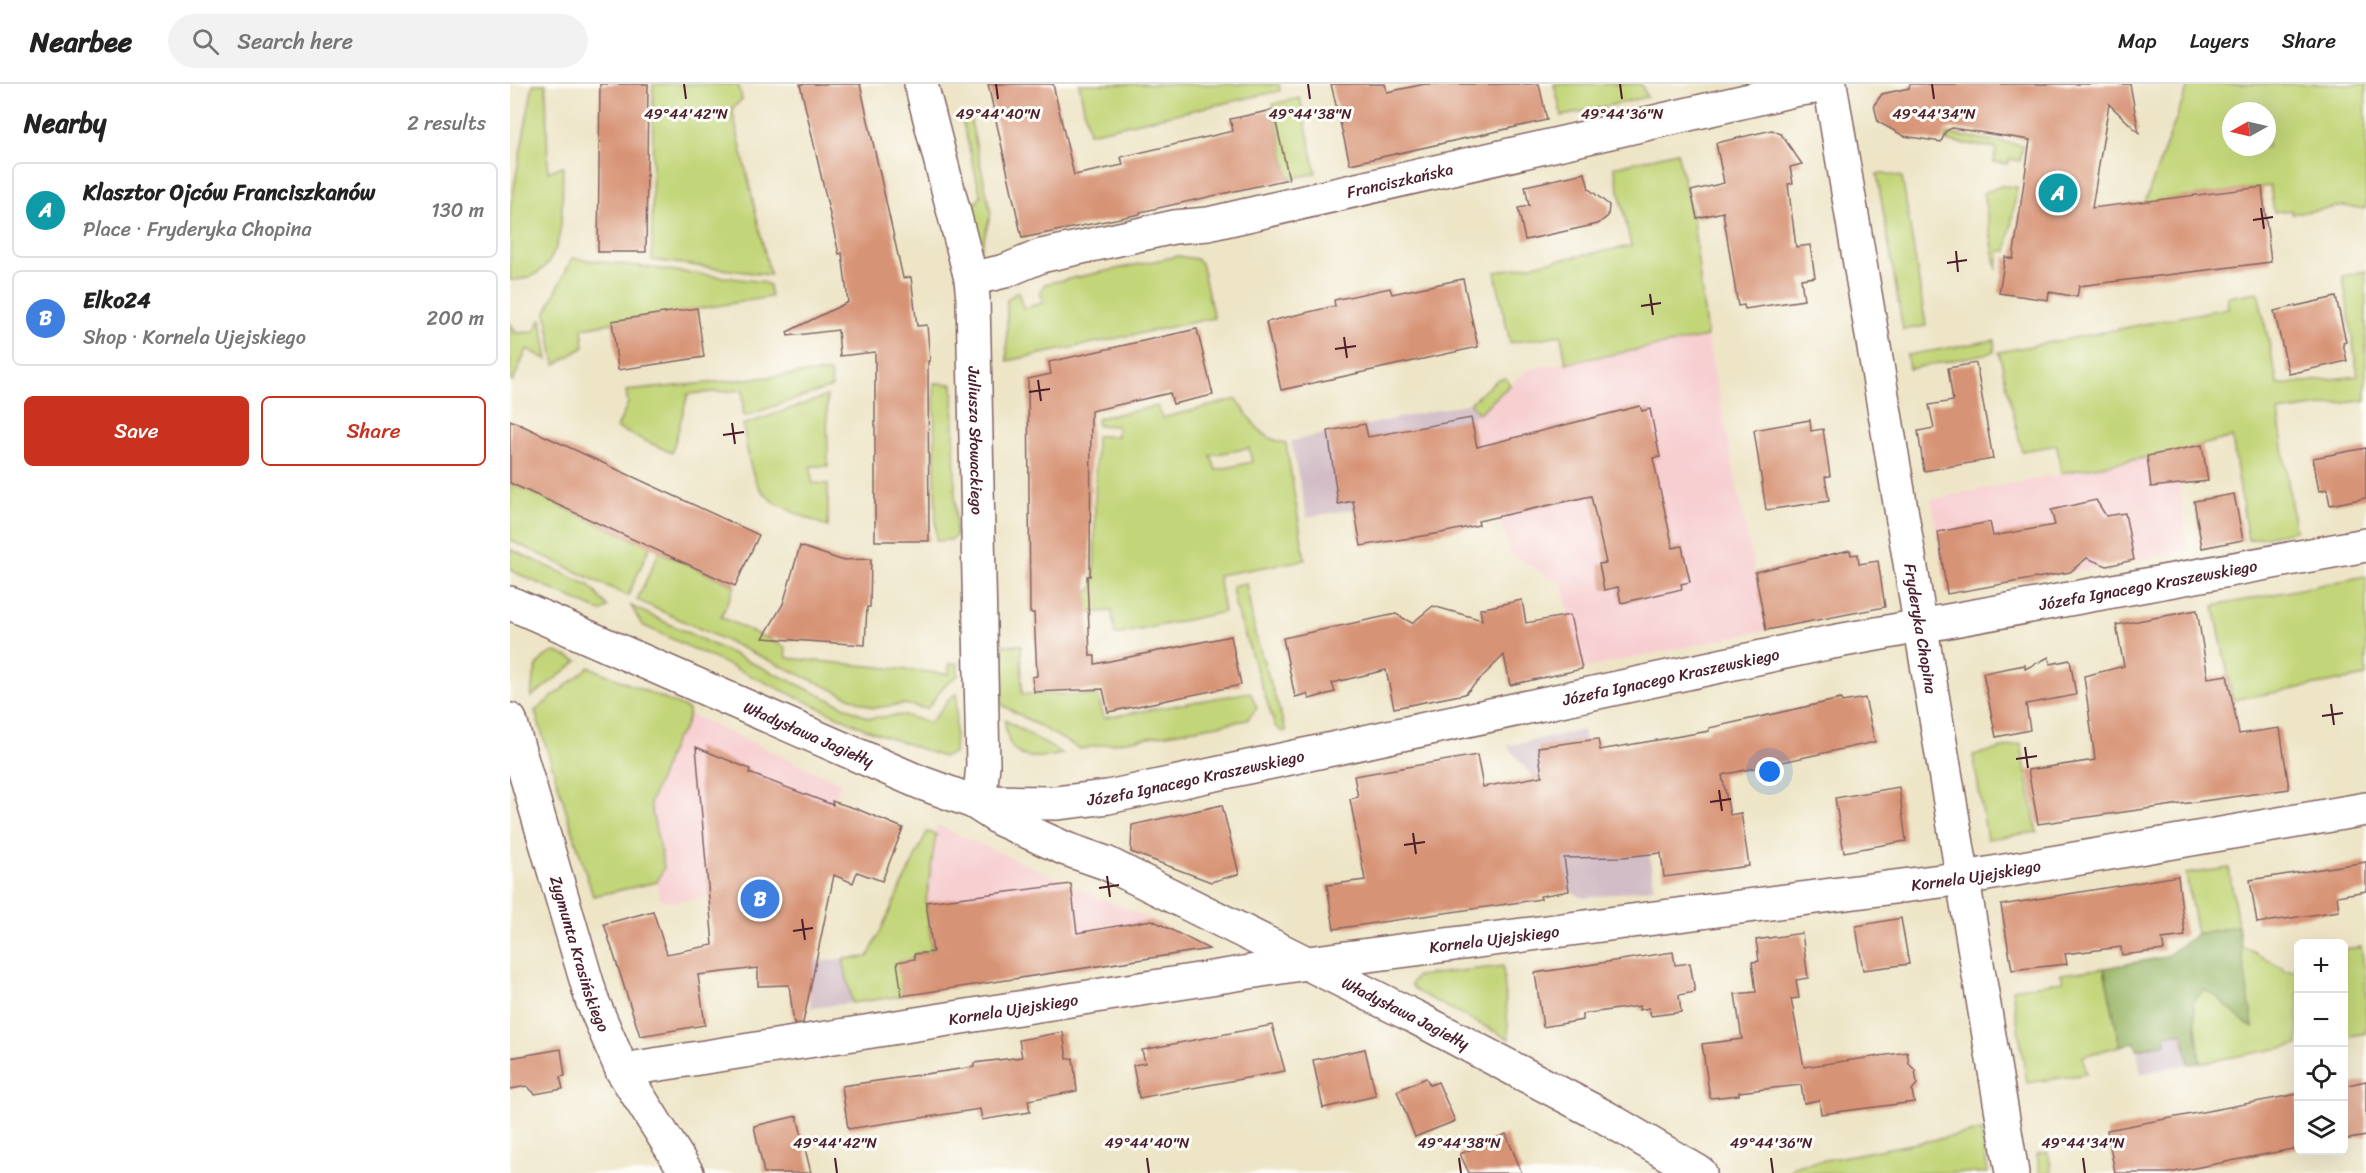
<!DOCTYPE html>
<html lang="en">
<head>
<meta charset="utf-8">
<style>
	:root { --surface:#fff; --page:#f2f2f2; --text:#222; --muted:#767676; --line:#e0e0e0; --accent:#c8321e }
	body { margin:0; font-family:Sriracha,sans-serif; background:var(--page); color:var(--text) }
	.controls { position:absolute; right:18px; bottom:18px; display:grid; overflow:hidden; border-radius:9px; box-shadow:0 6px 24px #0002 }
	.controls button { width:54px; height:54px; display:grid; place-items:center; padding:0; border:0; border-bottom:2px solid var(--line); background:var(--surface); color:var(--text); font:30px sans-serif }
	.compass { position:absolute; left:1712px; top:18px; width:54px; height:54px; border-radius:50%; background:var(--surface); box-shadow:0 6px 24px #0002; rotate:262deg }
	.you { position:absolute; left:1260px; top:688px; width:21px; height:21px; margin:-15px; border:4px solid #fff; border-radius:50%; background:#1a73e8; box-shadow:0 0 0 9px #1a73e833 }
	.badge { display:grid; place-items:center; width:39px; height:39px; border-radius:50%; background:var(--accent); color:#fff; font-size:20px; font-weight:700 }
	.pin { position:absolute; translate:-50% -50%; border:3px solid #fff; box-shadow:0 2px 6px #0006 }
	.list { margin:0; padding:0; list-style:none }
	h2 { display:flex; justify-content:space-between; align-items:center; height:78px; margin:0; padding:0 24px; font-size:26px }
	h2 small { font-size:20px; font-weight:400; color:var(--muted) }
	.list li { display:grid; grid-template-columns:39px 1fr auto; gap:18px; align-items:center; box-sizing:border-box; height:96px; margin:0 12px 12px; padding:0 12px; border:2px solid var(--line); border-radius:9px }
	.list b { display:block; font-size:22px; white-space:nowrap }
	.list p { margin:0; font-size:20px; white-space:nowrap; color:var(--muted) }
	.list em { font-size:20px; font-style:normal; color:var(--muted) }
	.actions { display:flex; gap:12px; padding:18px 24px }
	.actions a { flex:1; padding:14px 0; border:2px solid var(--accent); border-radius:9px; text-align:center; font-size:21px; color:var(--accent) }
	.actions .main { background:var(--accent); color:#fff }
	.icon { flex:none; width:33px; height:33px; fill:none; stroke:currentColor; stroke-width:2; stroke-linecap:round; stroke-linejoin:round }
	.map { position:relative; flex:none; width:1856px; height:1089px; overflow:hidden }
	header { display:flex; align-items:center; gap:36px; box-sizing:border-box; height:84px; padding:0 30px; background:var(--surface); border-bottom:2px solid var(--line) }
	header strong { font-size:28px }
	nav { display:flex; gap:33px; margin-inline-start:auto; font-size:21px }
	.search { width:420px; height:54px; background:var(--page); display:flex; align-items:center; gap:15px; box-sizing:border-box; padding:0 21px; border-radius:33px; color:var(--muted); font-size:22px }
	main { display:flex }
	aside { flex:1; background:var(--surface) }
	.map>svg:first-child { display:block }
	.built { fill:#f7cfd1 }
	.industrial { fill:#d2bdc6 }
	.green { fill:#c2d578; stroke:#867a52; stroke-width:1.5; fill-rule:evenodd }
	.forest { fill:#99b668; stroke:#726a4a; stroke-width:1.5 }
	.building { fill:#d79375 }
	.lines { fill:none; stroke-linecap:round; stroke-linejoin:round }
	.street-casing { stroke:#836462; stroke-width:36 }
	.street { stroke:#fff; stroke-width:33 }
	.ticks { fill:none; stroke:#4a1f2b; stroke-width:2 }
	.labels { text-anchor:middle; stroke-width:6; stroke-linejoin:round; paint-order:stroke }
	.street-label { font-size:16px; fill:#4a1f2b; stroke:#fdfcf7 }
	.ticks-label { font-size:15px; text-anchor:middle; fill:#4a1f2b; stroke:#fdfcf7; stroke-width:6; stroke-linejoin:round; paint-order:stroke }
</style>
</head>
<body>
<header>
<strong>Nearbee</strong>
<div class="search"><svg class="icon" aria-label="search" viewBox="0 0 24 24"><circle cx="10" cy="10" r="6"/><path d="M15 15l6 6"/></svg>Search here</div>
<nav><a>Map</a><a>Layers</a><a>Share</a></nav>
</header>
<main>
<aside>
<h2>Nearby<small>2 results</small></h2>
<ul class="list">
<li><span class="badge" style="background:#0f9aa8">A</span><div><b>Klasztor Ojców Franciszkanów</b><p>Place · Fryderyka Chopina</p></div><em>130 m</em></li>
<li><span class="badge" style="background:#3f7fe0">B</span><div><b>Elko24</b><p>Shop · Kornela Ujejskiego</p></div><em>200 m</em></li>
</ul>
<div class="actions"><a class="main">Save</a><a>Share</a></div>
</aside>
<div class="map">
<svg width="1856" height="1089" viewBox="0 0 1856 1089">
	<rect width="100%" height="100%" fill="#fdfcf7"/>
	<filter id="ink" filterUnits="userSpaceOnUse"><feTurbulence type="fractalNoise" baseFrequency=".0167" numOctaves="2"/><feDisplacementMap in="SourceGraphic" scale="12" xChannelSelector="R" yChannelSelector="G"/><feConvolveMatrix kernelMatrix="1 2 1 2 8 2 1 2 1" color-interpolation-filters="sRGB"/></filter>
	<filter id="wash" filterUnits="userSpaceOnUse"><feTurbulence type="fractalNoise" baseFrequency=".008" numOctaves="4" result="noise"/><feDisplacementMap in="SourceGraphic" scale="24" xChannelSelector="R" yChannelSelector="G"/><feGaussianBlur stdDeviation="1.35" result="paint"/><feColorMatrix in="noise" values="0 0 0 0 0 0 0 0 0 0 0 0 0 0 0 0 0 1.4 0 .05"/><feComposite in="paint" operator="in"/></filter>
	<g filter="url(#wash)">
		<rect width="100%" height="100%" fill="#eee5c7"/>
		<!-- built -->
		<g class="built">
			<polygon points="1197,253 1256,546 1072,585 1053,501 1001,471 966,356 961,334 1019,285"/>
			<polygon points="1666,368 1677,467 1437,510 1421,415"/>
			<polygon points="179,630 331,699 302,771 226,832 200,834 198,813 163,818 150,815 147,798 154,783 140,719 165,655 170,652"/>
			<polygon points="427,741 642,836 567,849 422,867 416,818"/>
		</g>
		<!-- industrial -->
		<g class="industrial">
			<polygon points="960,319 969,329 961,334 966,356 987,424 943,409 797,433 781,357"/>
			<polygon points="1073,646 1086,726 1132,721 1144,804 1074,814 1059,807 1051,752 1055,732 997,662"/>
			<polygon points="333,875 342,919 301,924 298,878"/>
			<polygon points="1673,948 1679,980 1631,990 1627,965 1656,959 1655,951"/>
		</g>
		<!-- green -->
		<g class="green">
			<path d="M23,0H36L38,88L53,82C51,124 60,197 0,196V125Z"/>
			<polygon points="143,0 228,0 232,15 222,25 260,191 142,176"/>
			<polygon points="569,0 769,0 770,7 579,49"/>
			<polygon points="1044,0 1131,0 1137,13 1052,32"/>
			<path d="M1679,0H1856V125L1834,122L1782,130L1781,126L1764,128L1760,102L1635,118ZM1721,27H1757V63H1721Z"/>
			<polygon points="790,14 806,89 779,95 763,20"/>
			<polygon points="460,33 481,129 471,165 466,159 457,131 471,112 452,35"/>
			<polygon points="1437,50 1513,61 1510,77 1499,75 1497,80 1484,78 1486,64 1435,57"/>
			<polygon points="1167,68 1183,136 1197,253 1056,279 1051,251 1000,259 985,188 1121,162 1104,83"/>
			<polygon points="1374,89 1392,93 1416,242 1393,246 1367,90"/>
			<polygon points="1491,102 1507,103 1497,167 1489,167 1487,186 1473,109"/>
			<polygon points="668,172 686,175 691,179 704,234 497,277 497,216 508,207 513,224 533,219 530,208 535,200"/>
			<polygon points="62,174 253,198 259,201 261,213 72,244 74,263 45,281 36,228"/>
			<polygon points="1856,187 1856,316 1768,328 1785,447 1738,456 1722,353 1666,368 1551,389 1547,361 1512,367 1489,268 1718,224 1717,213 1748,208 1768,301 1848,292 1833,192"/>
			<polygon points="31,235 38,276 17,265 3,297 0,296 0,239 6,249 24,248"/>
			<polygon points="1485,256 1484,268 1399,285 1397,271"/>
			<polygon points="300,289 320,289 322,303 235,332 233,331 233,306 178,310 162,369 107,344 118,319 116,307"/>
			<polygon points="996,294 1000,301 969,329 960,319 988,295"/>
			<polygon points="424,299 443,300 446,452 441,456 426,457"/>
			<path d="M317,312L318,382H301L302,399L318,400V443C298,433 267,425 252,407C240,394 236,359 233,341Z"/>
			<path d="M727,315C740,335 751,356 776,359L795,476L708,491L714,528L605,551L602,527L578,529L577,509L584,503L586,352H607V342L587,341L588,334L647,322L652,334ZM739,364L742,378L706,386L701,371Z"/>
			<polygon points="0,399 126,457 129,454 141,460 118,512 0,456"/>
			<polygon points="151,464 154,470 225,502 211,533 275,563 277,574 439,590 439,580 448,579 448,591 433,603 417,625 394,620 363,624 127,516"/>
			<polygon points="0,465 79,501 98,523 91,528 0,486"/>
			<polygon points="1856,492 1856,592 1723,616 1704,522"/>
			<polygon points="736,499 745,550 776,647 772,648 765,642 725,521 722,502"/>
			<polygon points="121,522 359,634 394,631 420,639 442,612 447,610 444,670 433,673 353,644 132,541"/>
			<polygon points="493,561 511,561 512,610 588,611 594,634 740,608 747,624 737,636 570,665 492,621"/>
			<path d="M46,568L68,577L21,613C23,594 24,572 46,568Z"/>
			<path d="M79,583L178,625C180,635 173,650 165,655L140,719L154,783L147,798L83,812L25,627Z"/>
			<path d="M495,636L553,670C519,676 497,678 495,636Z"/>
			<polygon points="1511,660 1527,748 1477,755 1463,671"/>
			<polygon points="417,748 426,750 416,818 422,867 405,870 405,875 388,878 392,912 342,919 333,875 358,873"/>
			<polygon points="1719,784 1728,842 1687,850 1676,790"/>
			<path d="M1730,861L1772,883L1774,887L1788,885V961L1690,979L1683,916L1694,906C1713,912 1723,933 1743,942Z"/>
			<polygon points="1851,863 1856,894 1856,949 1834,953 1834,865"/>
			<polygon points="993,882 999,955 906,907 901,900 907,892"/>
			<polygon points="1594,884 1610,962 1573,972 1576,990 1517,999 1502,905 1553,897 1551,890"/>
			<polygon points="1471,1047 1478,1089 1280,1089 1284,1082"/>
			<polygon points="1538,1068 1542,1089 1530,1089 1527,1070"/>
		</g>
		<!-- forest -->
		<path class="forest" d="M1728,842L1743,943C1722,932 1712,912 1694,906L1683,917L1690,979L1679,980L1673,948L1655,951L1656,959L1627,965L1625,958L1610,962L1594,884L1655,873L1687,850Z"/>
		<g id="blocks">
			<!-- building -->
			<g class="building">
				<polygon points="90,0 138,0 136,168 88,168"/>
				<polygon points="290,0 350,0 393,194 401,193 407,242 417,241 420,277 418,277 419,457 365,457 365,268 330,272 328,246 278,252 277,248 338,218 332,169 329,170"/>
				<polygon points="478,0 543,0 564,91 613,81 611,73 723,47 720,35 763,26 779,95 630,128 630,130 512,154"/>
				<polygon points="821,0 875,0 877,8 915,0 1029,0 1037,36 840,80"/>
				<polygon points="1400,0 1620,0 1629,49 1599,20 1582,124 1752,103 1761,178 1569,202 1567,213 1539,208 1538,216 1489,209 1495,173 1503,175 1520,56 1442,44 1436,47 1431,58 1394,52 1368,38 1364,21 1372,10 1399,4"/>
				<polygon points="1262,46 1271,50 1292,80 1280,83 1283,99 1278,100 1286,163 1300,161 1305,193 1291,195 1294,216 1235,225 1234,221 1228,222 1213,128 1187,134 1181,107 1214,99 1206,59"/>
				<polygon points="1075,89 1079,105 1099,121 1098,132 1088,140 1015,156 1008,124 1019,122 1015,102"/>
				<polygon points="953,195 968,263 771,306 756,238 825,222 824,216 880,204 882,210"/>
				<polygon points="1826,213 1836,258 1833,259 1837,277 1779,290 1764,227"/>
				<polygon points="187,224 194,273 108,286 102,237"/>
				<polygon points="687,245 703,311 663,320 660,309 581,327 580,492 577,492 580,572 585,572 585,580 721,552 731,601 598,628 593,605 524,608 522,593 527,592 524,529 520,529 518,295 541,290 539,278"/>
				<polygon points="1466,279 1483,375 1414,387 1408,347 1424,344 1419,321 1443,317 1438,284"/>
				<polygon points="1130,322 1132,327 1140,325 1150,373 1143,374 1163,464 1172,462 1180,498 1171,500 1172,505 1111,519 1108,503 1094,506 1089,480 1096,479 1081,412 968,437 969,441 931,449 851,462 843,417 828,420 818,347 855,340 858,353 961,334 967,363"/>
				<polygon points="0,336 249,451 225,502 0,399"/>
				<polygon points="1300,336 1301,347 1313,345 1320,392 1315,393 1319,417 1256,426 1244,346"/>
				<polygon points="1692,361 1698,397 1641,403 1637,372"/>
				<polygon points="1856,364 1856,414 1820,421 1817,405 1809,407 1803,374"/>
				<polygon points="1724,410 1733,456 1692,464 1684,417"/>
				<polygon points="1586,416 1596,432 1615,429 1624,476 1597,482 1577,474 1560,488 1437,510 1428,448 1480,438 1483,452 1545,441 1541,426"/>
				<polygon points="290,462 331,476 361,475 360,523 357,523 355,561 253,554 273,520"/>
				<polygon points="1340,466 1341,471 1348,470 1349,480 1368,477 1375,523 1256,546 1245,488"/>
				<polygon points="1012,516 1016,539 1060,531 1072,585 1000,601 994,571 955,610 884,624 876,586 822,599 825,608 799,615 797,610 785,613 773,554 886,530 902,539 923,522 972,536 970,525"/>
				<polygon points="1687,526 1698,594 1717,591 1729,650 1770,644 1779,705 1528,740 1518,686 1585,676 1574,592 1614,582 1606,541"/>
				<polygon points="1539,573 1540,580 1560,576 1566,611 1516,620 1520,646 1486,653 1473,589 1515,581 1515,585"/>
				<polygon points="1355,614 1365,658 1212,691 1220,731 1231,729 1239,782 1154,793 1151,769 1113,773 1054,774 1059,807 1030,812 1031,815 824,845 817,801 855,796 840,715 848,713 844,692 967,671 973,703 1032,692 1028,663 1088,655 1090,666 1199,647 1199,644 1331,615 1332,618"/>
				<polygon points="186,663 240,685 239,689 323,721 322,717 347,725 393,744 372,797 347,788 343,799 324,791 293,939 284,940 279,901 248,902 248,884 188,891 195,941 130,952 94,840 143,827 157,870 203,861"/>
				<polygon points="1389,703 1396,757 1334,768 1325,714"/>
				<polygon points="712,721 729,790 701,798 621,768 622,741"/>
				<polygon points="1856,778 1856,807 1827,812 1829,827 1747,839 1740,796"/>
				<polygon points="1668,792 1675,852 1652,855 1654,866 1612,871 1611,863 1555,870 1557,880 1502,886 1491,821"/>
				<polygon points="561,800 567,849 642,836 699,865 392,912 387,878 405,875 404,870 423,868 416,818"/>
				<polygon points="1391,834 1399,880 1353,886 1346,842"/>
				<polygon points="1292,849 1298,894 1286,896 1289,914 1281,915 1294,983 1397,968 1399,980 1405,986 1407,1000 1402,1006 1404,1018 1311,1030 1309,1016 1294,1019 1291,1001 1229,1008 1229,1011 1200,1014 1192,960 1232,955 1225,910 1246,908 1242,878 1249,877 1246,856"/>
				<polygon points="1163,868 1165,881 1180,879 1185,908 1169,911 1171,928 1141,932 1139,924 1129,926 1129,922 1073,930 1073,936 1033,943 1025,889"/>
				<polygon points="762,941 775,987 629,1014 623,981 635,979 632,966"/>
				<polygon points="553,948 557,975 563,974 567,1007 518,1016 520,1028 472,1036 470,1025 338,1045 332,1002 464,983 464,979 512,973 509,956"/>
				<polygon points="51,965 55,992 50,993 53,1005 25,1010 17,1002 0,1005 0,974"/>
				<polygon points="855,965 866,1012 813,1024 803,976"/>
				<polygon points="916,994 920,1001 928,998 945,1037 905,1053 887,1007"/>
				<polygon points="1856,997 1856,1052 1833,1056 1833,1002"/>
				<polygon points="1788,1010 1788,1064 1659,1089 1605,1089 1597,1046"/>
				<polygon points="287,1032 301,1089 254,1089 244,1042"/>
				<polygon points="996,1050 1012,1089 959,1089 950,1070"/>
			</g>
		</g>
	</g>
	<g filter="url(#ink)">
		<use href="#blocks" fill-opacity="0" stroke="#836462" stroke-width="1.5"/>
		<g class="lines">
			<defs>
				<g id="street">
					<path id="s1" d="M411,0L461,195L463,215L473,681L471,701L464,718"/>
					<path id="s2" d="M1320,0L1502,1089"/>
					<path id="s3" d="M461,195L495,187L531,172L664,143L698,140L1284,6L1320,1"/>
					<path id="s4" d="M0,519L409,698L464,718L492,736L556,765L596,779L907,934L1095,1033L1190,1089"/>
					<path id="s5" d="M0,636L82,916L112,986L177,1089"/>
					<path id="s6" d="M464,718L546,719L598,713L1317,559L1856,461"/>
					<path id="s7" d="M112,986L797,879L1454,794L1856,725"/>
				</g>
			</defs>
			<!-- street casing -->
			<use href="#street" class="street-casing"/>
			<!-- street -->
			<use href="#street" class="street"/>
		</g>
	</g>
	<!-- ticks -->
	<path class="ticks" d="M174,0L176,15M486,0L488,15M798,0L800,15M1110,0L1112,15M1422,0L1424,15M1751,124L1754,145M1743,136L1763,133M1446,167L1448,188M1437,179L1457,176M1140,210L1143,231M1131,222L1151,219M834,253L837,274M825,265L846,262M528,296L531,317M519,308L540,305M222,339L225,360M213,351L234,348M1821,620L1824,641M1812,632L1833,629M1515,663L1518,684M1506,675L1527,672M1209,706L1212,727M1200,718L1221,715M903,749L906,770M894,761L915,758M597,792L600,813M589,804L609,801M292,835L295,856M283,847L303,844M325,1074L327,1089M637,1074L639,1089M949,1074L951,1089M1261,1074L1263,1089M1573,1074L1575,1089"/>
	<g class="labels">
		<!-- street labels -->
		<g class="street-label">
			<text dy="6" stroke="none"><textPath href="#s3" startOffset="441">Franciszkańska</textPath></text>
			<text dy="6" stroke="none"><textPath href="#s1" startOffset="363">Juliusza Słowackiego</textPath></text>
			<text dy="6" stroke="none"><textPath href="#s6" startOffset="1196">Józefa Ignacego Kraszewskiego</textPath></text>
			<text dy="6" stroke="none"><textPath href="#s2" startOffset="552">Fryderyka Chopina</textPath></text>
			<text dy="6" stroke="none"><textPath href="#s6" startOffset="710">Józefa Ignacego Kraszewskiego</textPath></text>
			<text dy="6" stroke="none"><textPath href="#s4" startOffset="326">Władysława Jagiełły</textPath></text>
			<text dy="6" stroke="none"><textPath href="#s6" startOffset="224">Józefa Ignacego Kraszewskiego</textPath></text>
			<text dy="6" stroke="none"><textPath href="#s7" startOffset="1368">Kornela Ujejskiego</textPath></text>
			<text dy="6" stroke="none"><textPath href="#s7" startOffset="882">Kornela Ujejskiego</textPath></text>
			<text dy="6" stroke="none"><textPath href="#s5" startOffset="244">Zygmunta Krasińskiego</textPath></text>
			<text dy="6" stroke="none"><textPath href="#s7" startOffset="396">Kornela Ujejskiego</textPath></text>
			<text dy="6" stroke="none"><textPath href="#s4" startOffset="986">Władysława Jagiełły</textPath></text>
		</g>
	</g>
	<g class="ticks-label">
		<text x="176" y="35">49°44'42"N</text>
		<text x="488" y="35">49°44'40"N</text>
		<text x="800" y="35">49°44'38"N</text>
		<text x="1112" y="35">49°44'36"N</text>
		<text x="1424" y="35">49°44'34"N</text>
		<text x="325" y="1064">49°44'42"N</text>
		<text x="637" y="1064">49°44'40"N</text>
		<text x="949" y="1064">49°44'38"N</text>
		<text x="1261" y="1064">49°44'36"N</text>
		<text x="1573" y="1064">49°44'34"N</text>
	</g>
</svg>
<div class="controls">
<button>+</button>
<button>−</button>
<button><svg class="icon" aria-label="locate" viewBox="0 0 24 24"><circle cx="12" cy="12" r="6"/><path d="M12 2v4M12 18v4M2 12h4M18 12h4"/></svg></button>
<button><svg class="icon" aria-label="layers" viewBox="0 0 24 24"><path d="M12 4l9 5-9 5-9-5zM3 14l9 5 9-5"/></svg></button>
</div>
<svg class="compass" viewBox="-18 -18 36 36"><path d="M0-13l5 13h-10z" fill="#e53935"/><path d="M0 13l5-13h-10z" fill="#767676"/></svg>
<div class="you"></div>
<div class="pin badge" style="left:1548px;top:109px;background:#0f9aa8">A</div>
<div class="pin badge" style="left:250px;top:815px;background:#3f7fe0">B</div>
</div>
</main>
</body>
</html>
